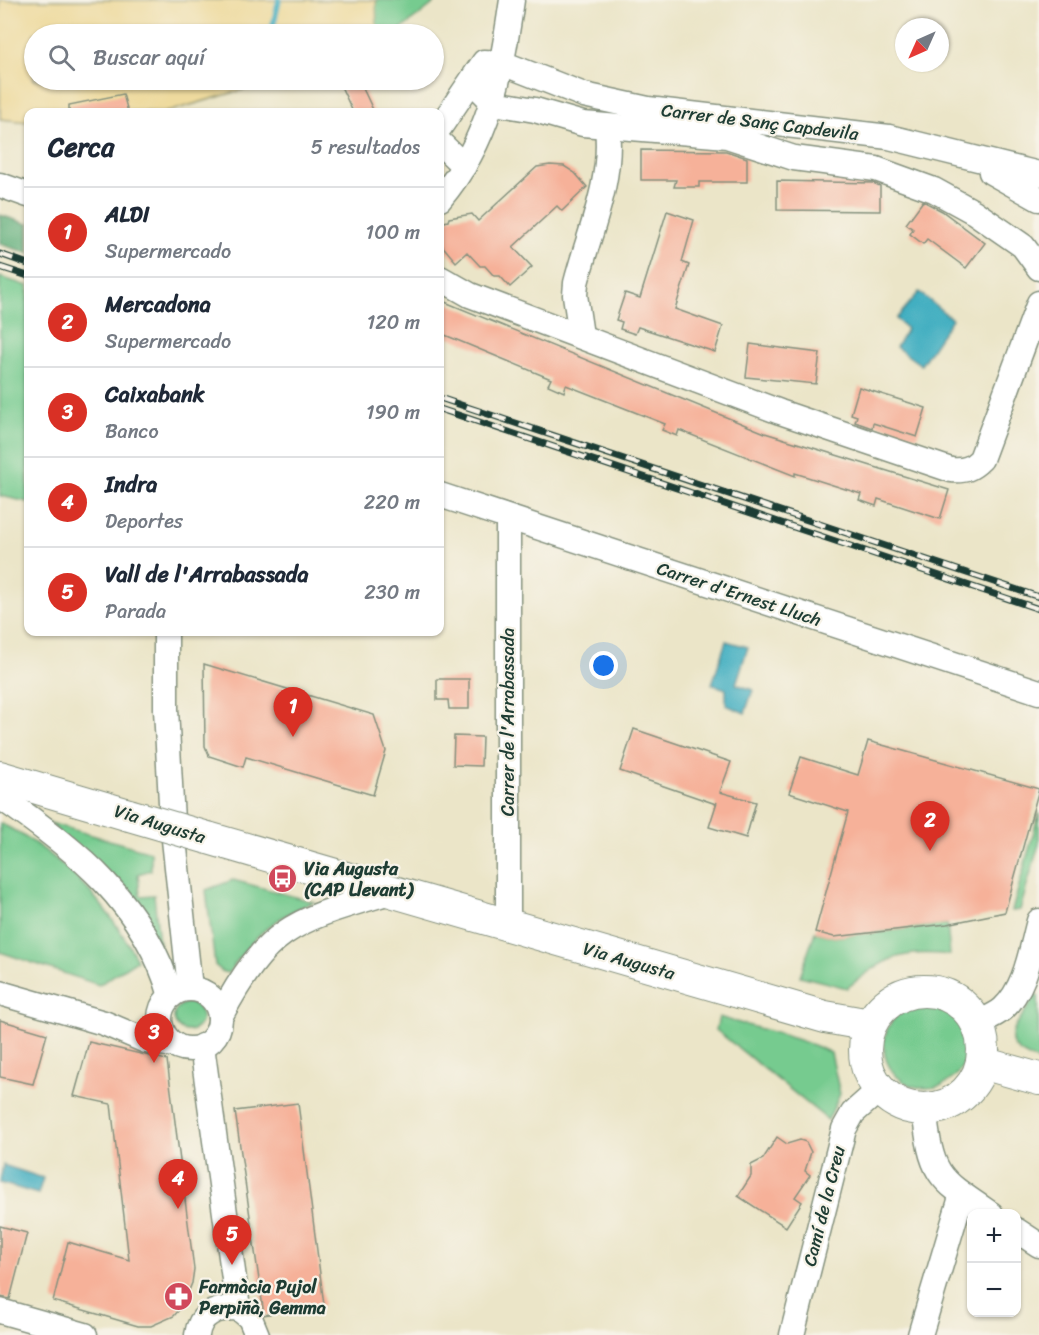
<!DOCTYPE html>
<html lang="es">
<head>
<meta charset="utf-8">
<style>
	:root { --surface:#fff; --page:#f6f6f7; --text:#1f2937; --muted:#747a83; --line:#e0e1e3; --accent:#d93025 }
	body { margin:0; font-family:Sriracha,sans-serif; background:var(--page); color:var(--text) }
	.controls { position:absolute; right:18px; bottom:18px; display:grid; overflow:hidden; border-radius:12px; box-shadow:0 2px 4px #0004 }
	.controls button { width:54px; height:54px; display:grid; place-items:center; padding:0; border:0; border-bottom:2px solid var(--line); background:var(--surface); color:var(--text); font:30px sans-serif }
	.compass { position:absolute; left:895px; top:18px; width:54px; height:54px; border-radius:50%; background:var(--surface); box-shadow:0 2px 4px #0004; rotate:225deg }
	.you { position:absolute; left:604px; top:666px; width:21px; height:21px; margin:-15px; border:4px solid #fff; border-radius:50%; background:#1a73e8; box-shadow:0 0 0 9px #1a73e833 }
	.badge { display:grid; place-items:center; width:39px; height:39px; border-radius:50%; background:var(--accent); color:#fff; font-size:20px; font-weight:700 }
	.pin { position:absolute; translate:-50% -50px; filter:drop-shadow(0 2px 3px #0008) }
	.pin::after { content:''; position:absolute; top:32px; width:21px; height:18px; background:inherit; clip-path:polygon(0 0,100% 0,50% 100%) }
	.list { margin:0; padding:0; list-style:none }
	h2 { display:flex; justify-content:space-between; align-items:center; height:78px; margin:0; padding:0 24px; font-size:26px }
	h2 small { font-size:20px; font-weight:400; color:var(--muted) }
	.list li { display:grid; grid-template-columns:39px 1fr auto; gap:18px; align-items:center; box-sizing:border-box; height:90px; padding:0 24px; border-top:2px solid var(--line) }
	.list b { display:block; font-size:22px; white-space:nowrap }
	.list p { margin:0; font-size:20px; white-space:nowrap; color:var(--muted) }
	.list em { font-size:20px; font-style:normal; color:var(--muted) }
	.icon { flex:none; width:33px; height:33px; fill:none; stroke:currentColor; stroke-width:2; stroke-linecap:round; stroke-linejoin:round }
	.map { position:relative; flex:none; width:1039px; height:1335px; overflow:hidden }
	.search { position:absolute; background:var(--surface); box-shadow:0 2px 4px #0004; left:24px; top:24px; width:420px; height:66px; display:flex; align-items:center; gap:15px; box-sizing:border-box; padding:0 21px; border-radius:33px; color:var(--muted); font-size:22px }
	.panel { position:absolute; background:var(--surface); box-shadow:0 2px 4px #0004; left:24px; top:108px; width:420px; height:528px; border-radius:12px }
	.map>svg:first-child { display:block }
	.green { fill:#76cb8f; stroke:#4a8462; stroke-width:1.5 }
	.forest { fill:#60af7a; stroke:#407657; stroke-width:1.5 }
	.sand { fill:#eeda9e; stroke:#868c69; stroke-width:1.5 }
	.water { fill:#43afc1; stroke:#31767a; stroke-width:1.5 }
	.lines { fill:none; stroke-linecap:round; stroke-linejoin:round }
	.stream { stroke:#43afc1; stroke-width:6 }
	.building { fill:#f6b199 }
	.minor-casing { stroke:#85917e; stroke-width:27 }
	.major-casing { stroke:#85917e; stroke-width:34 }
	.minor { stroke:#fff; stroke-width:24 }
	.major { stroke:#fff; stroke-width:32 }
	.rail-casing { stroke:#1f3d34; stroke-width:7 }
	.rail { stroke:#f7f3e8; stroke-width:4.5; stroke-dasharray:14; stroke-linecap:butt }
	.major-bridge-casing { stroke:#85917e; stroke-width:34; stroke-linecap:butt }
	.major-bridge { stroke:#fff; stroke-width:32 }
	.labels { text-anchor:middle; stroke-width:4.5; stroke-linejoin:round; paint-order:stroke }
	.street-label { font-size:18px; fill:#1f3d34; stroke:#f7f3e8 }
	.poi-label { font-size:18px; font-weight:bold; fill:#1f3d34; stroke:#f7f3e8; text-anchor:start }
</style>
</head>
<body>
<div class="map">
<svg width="1039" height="1335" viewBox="0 0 1039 1335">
	<rect width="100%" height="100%" fill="#f7f3e8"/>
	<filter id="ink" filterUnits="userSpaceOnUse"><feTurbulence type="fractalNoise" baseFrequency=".0167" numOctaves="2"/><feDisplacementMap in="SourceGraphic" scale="12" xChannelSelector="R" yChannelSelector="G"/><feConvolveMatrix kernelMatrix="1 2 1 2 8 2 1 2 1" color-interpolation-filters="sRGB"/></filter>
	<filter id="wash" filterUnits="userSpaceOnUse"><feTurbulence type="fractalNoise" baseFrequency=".008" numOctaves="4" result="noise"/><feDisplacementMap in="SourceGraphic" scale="24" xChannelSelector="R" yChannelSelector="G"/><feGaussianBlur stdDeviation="1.35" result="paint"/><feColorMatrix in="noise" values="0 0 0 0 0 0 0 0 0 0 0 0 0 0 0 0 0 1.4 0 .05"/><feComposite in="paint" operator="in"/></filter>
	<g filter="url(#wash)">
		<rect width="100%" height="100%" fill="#ebe5c8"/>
		<!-- green -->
		<g class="green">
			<polygon points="376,0 438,0 395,34 377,34"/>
			<polygon points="0,277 28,286 28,502 0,496"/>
			<polygon points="1039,813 1039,844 1020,910 1012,911"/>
			<path d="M0,823C59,852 107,902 137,960L99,985L0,952Z"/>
			<polygon points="50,823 151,852 151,870 138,874 140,896 154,895 159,943"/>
			<path d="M233,880L314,902C277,915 249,939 229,973L223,972L215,965L206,890Z"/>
			<path d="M947,924L950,955C898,950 887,957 847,988L800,976L815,932L834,937Z"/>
			<path d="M1034,995L1038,996L1039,1061C986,1043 1025,1021 1034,995Z"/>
			<circle cx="188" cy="1017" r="14"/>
			<circle cx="926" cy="1046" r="42"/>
			<path d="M719,1017C757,1029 796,1036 831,1053L840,1094L828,1120L716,1030Z"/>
		</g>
		<!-- forest -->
		<polygon class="forest" points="0,215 28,224 28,253 0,244"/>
		<!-- sand -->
		<polygon class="sand" points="0,0 376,0 377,34 34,34 34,80 276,80 167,112 28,112 28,122 0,119"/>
		<!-- water -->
		<g class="water">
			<polygon points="919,292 952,319 921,365 896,347 907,329 896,319"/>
			<polygon points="726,641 748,647 736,684 753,690 745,713 726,705 726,689 712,684"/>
			<polygon points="3,1165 43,1178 38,1194 0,1183"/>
		</g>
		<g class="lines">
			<!-- stream -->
			<polyline class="stream" points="271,34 279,0"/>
		</g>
		<g id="blocks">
			<!-- building -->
			<g class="building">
				<polygon points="338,80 359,80 374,112 353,112"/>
				<polygon points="123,94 128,112 69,112 69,105"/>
				<polygon points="641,150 726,151 747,158 747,182 699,182 699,187 674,187 676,180 641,180"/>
				<polygon points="550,165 564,166 575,173 587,187 562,211 557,206 513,247 532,267 510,287 500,276 494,276 485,266 480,266 467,252 456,262 440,243 440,223 448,221 449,218 472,214 478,221 537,167"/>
				<polygon points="777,181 873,183 880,186 880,211 777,210"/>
				<polygon points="923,201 942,211 985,243 966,268 927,239 923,244 910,234 913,229 906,224"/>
				<polygon points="667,211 694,220 682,262 689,265 675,309 723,326 715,352 638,327 635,334 620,329 622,322 616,320 625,293 640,298"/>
				<polygon points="440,300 765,433 949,490 940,519 878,499 876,506 859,500 861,494 795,473 795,476 679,430 677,436 662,430 665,424 566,385 564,392 548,385 551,379 440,333"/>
				<polygon points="750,344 820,353 816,384 746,377"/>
				<polygon points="859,387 926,408 917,437 873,423 872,428 855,422 857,416 851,414"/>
				<polygon points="204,664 374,715 386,751 373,795 246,757 243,767 209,756 205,746"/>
				<polygon points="437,679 469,679 469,709 449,709 448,700 437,700"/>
				<polygon points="634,729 731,762 720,792 756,802 746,838 709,827 717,802 716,804 620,771"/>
				<polygon points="454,736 482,737 481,766 453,765"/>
				<polygon points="868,741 1039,789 1005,912 947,924 834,937 815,932 848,812 789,793 801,757 858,775"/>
				<polygon points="0,1020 47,1034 33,1084 0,1077"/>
				<polygon points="89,1042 167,1060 194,1269 192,1283 183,1305 174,1316 151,1326 138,1326 53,1301 68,1242 129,1260 111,1104 74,1096"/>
				<polygon points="298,1103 324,1305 264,1315 235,1111"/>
				<polygon points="777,1137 787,1144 800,1140 806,1142 811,1152 805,1171 810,1175 795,1197 802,1202 786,1227 738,1196 751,1176 751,1165 763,1159"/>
				<polygon points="0,1226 27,1233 10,1299 0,1297"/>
			</g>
		</g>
	</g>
	<g filter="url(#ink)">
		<use href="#blocks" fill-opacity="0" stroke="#85917e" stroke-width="1.5"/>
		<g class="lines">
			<defs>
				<g id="minor">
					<polyline points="472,81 494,103 535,110 583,124 727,136 794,158 876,169 934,190 974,212 1023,246 1039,268"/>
					<polyline points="440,127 484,62 502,63 584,95 648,109 889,137 1039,174"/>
					<polyline points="440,143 464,166"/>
					<polyline points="991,172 1039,199"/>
					<polyline points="0,185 28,195"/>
					<path d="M440,199C490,140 501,75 512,0"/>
					<path d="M440,278L470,295L780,412L951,470C965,471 971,469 981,459L1039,303"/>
					<path d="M581,335L575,295L576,283C589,232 613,181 607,128"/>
					<polyline points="440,495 1039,692"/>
					<polyline points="166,632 166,709 172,821 190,988"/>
					<path d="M0,797C75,848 145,904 171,996"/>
					<polyline points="508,926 508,519"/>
					<circle cx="190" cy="1019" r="30"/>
					<polyline points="0,993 104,1023 146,1041 175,1045"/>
					<path d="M220,1017C269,925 294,921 390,892"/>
					<path d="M978,1023C986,1019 996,1015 1003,1009C1026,988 1031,950 1039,921"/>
					<polyline points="202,1046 238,1308"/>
					<path d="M924,1109C932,1176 936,1177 991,1214"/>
					<polyline points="1016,1230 1039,1245"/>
					<polyline points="0,1311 85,1335"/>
					<path d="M197,1335C200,1312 218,1308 238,1308L250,1318L257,1335"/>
					<polyline points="792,1335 844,1129 853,1113 880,1089"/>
					<polyline points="920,1335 962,1194"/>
				</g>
				<g id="major">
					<polyline points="0,777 129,815"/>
					<polyline points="208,838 825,1017 870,1025"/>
					<circle cx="924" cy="1050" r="59"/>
					<polyline points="982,1063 1039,1079"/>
				</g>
			</defs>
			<!-- minor casing -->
			<use href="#minor" class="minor-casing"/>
			<!-- major casing -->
			<use href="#major" class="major-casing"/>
			<!-- minor -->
			<use href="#minor" class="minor"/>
			<!-- major -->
			<use href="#major" class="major"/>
			<defs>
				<g id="rail">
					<polyline points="0,254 28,264"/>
					<polyline points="0,267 28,276"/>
					<polyline points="440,398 1039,597"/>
					<polyline points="440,409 1039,609"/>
				</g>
			</defs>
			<!-- rail casing -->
			<use href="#rail" class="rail-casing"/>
			<!-- rail -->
			<use href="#rail" class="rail"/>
			<defs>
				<polyline id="major-bridge" points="129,815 208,838"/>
			</defs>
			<!-- major-bridge casing -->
			<use href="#major-bridge" class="major-bridge-casing"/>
			<!-- major-bridge -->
			<use href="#major-bridge" class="major-bridge"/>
		</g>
	</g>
	<!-- icons -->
	<defs>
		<symbol id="bus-disc" viewBox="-11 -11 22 22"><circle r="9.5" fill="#d1495b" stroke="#f7f3e8"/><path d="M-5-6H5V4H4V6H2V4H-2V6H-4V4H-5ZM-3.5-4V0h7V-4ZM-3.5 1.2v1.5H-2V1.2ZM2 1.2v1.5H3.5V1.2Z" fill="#fff"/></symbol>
		<symbol id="pharmacy-disc" viewBox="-11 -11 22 22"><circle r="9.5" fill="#d1495b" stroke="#f7f3e8"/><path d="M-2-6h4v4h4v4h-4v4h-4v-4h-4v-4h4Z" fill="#fff"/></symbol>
	</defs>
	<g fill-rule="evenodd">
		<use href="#bus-disc" x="266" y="862" width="33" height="33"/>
		<use href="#pharmacy-disc" x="162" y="1280" width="33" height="33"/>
	</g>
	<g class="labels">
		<!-- street labels -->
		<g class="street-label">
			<text transform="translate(760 122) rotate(7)" y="6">Carrer de Sanç Capdevila</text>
			<text transform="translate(739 594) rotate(18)" y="6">Carrer d'Ernest Lluch</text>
			<text transform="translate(508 722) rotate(-90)" y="6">Carrer de l'Arrabassada</text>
			<text transform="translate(160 824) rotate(17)" y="6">Via Augusta</text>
			<text transform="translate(629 961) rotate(16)" y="6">Via Augusta</text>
			<text transform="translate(824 1206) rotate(-76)" y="6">Camí de la Creu</text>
		</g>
		<!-- poi labels -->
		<g class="poi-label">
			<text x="304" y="875">Via Augusta<tspan x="304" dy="21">(CAP Llevant)</tspan></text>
			<text x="199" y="1293">Farmàcia Pujol<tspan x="199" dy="21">Perpiñà, Gemma</tspan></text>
		</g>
	</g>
</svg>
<div class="controls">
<button>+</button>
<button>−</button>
</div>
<svg class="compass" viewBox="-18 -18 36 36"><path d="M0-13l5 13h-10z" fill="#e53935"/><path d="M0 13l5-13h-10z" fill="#747a83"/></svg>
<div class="you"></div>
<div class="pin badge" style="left:293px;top:737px">1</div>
<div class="pin badge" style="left:930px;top:851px">2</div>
<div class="pin badge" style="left:154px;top:1063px">3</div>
<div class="pin badge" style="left:178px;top:1209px">4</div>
<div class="pin badge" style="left:232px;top:1265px">5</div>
<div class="search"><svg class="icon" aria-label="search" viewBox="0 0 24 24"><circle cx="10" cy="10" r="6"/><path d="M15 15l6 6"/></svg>Buscar aquí</div>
<section class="panel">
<h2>Cerca<small>5 resultados</small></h2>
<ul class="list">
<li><span class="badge">1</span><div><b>ALDI</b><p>Supermercado</p></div><em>100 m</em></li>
<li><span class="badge">2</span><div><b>Mercadona</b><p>Supermercado</p></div><em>120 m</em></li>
<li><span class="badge">3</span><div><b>Caixabank</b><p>Banco</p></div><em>190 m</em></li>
<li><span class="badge">4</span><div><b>Indra</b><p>Deportes</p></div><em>220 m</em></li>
<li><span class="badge">5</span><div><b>Vall de l'Arrabassada</b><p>Parada</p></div><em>230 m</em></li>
</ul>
</section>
</div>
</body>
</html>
